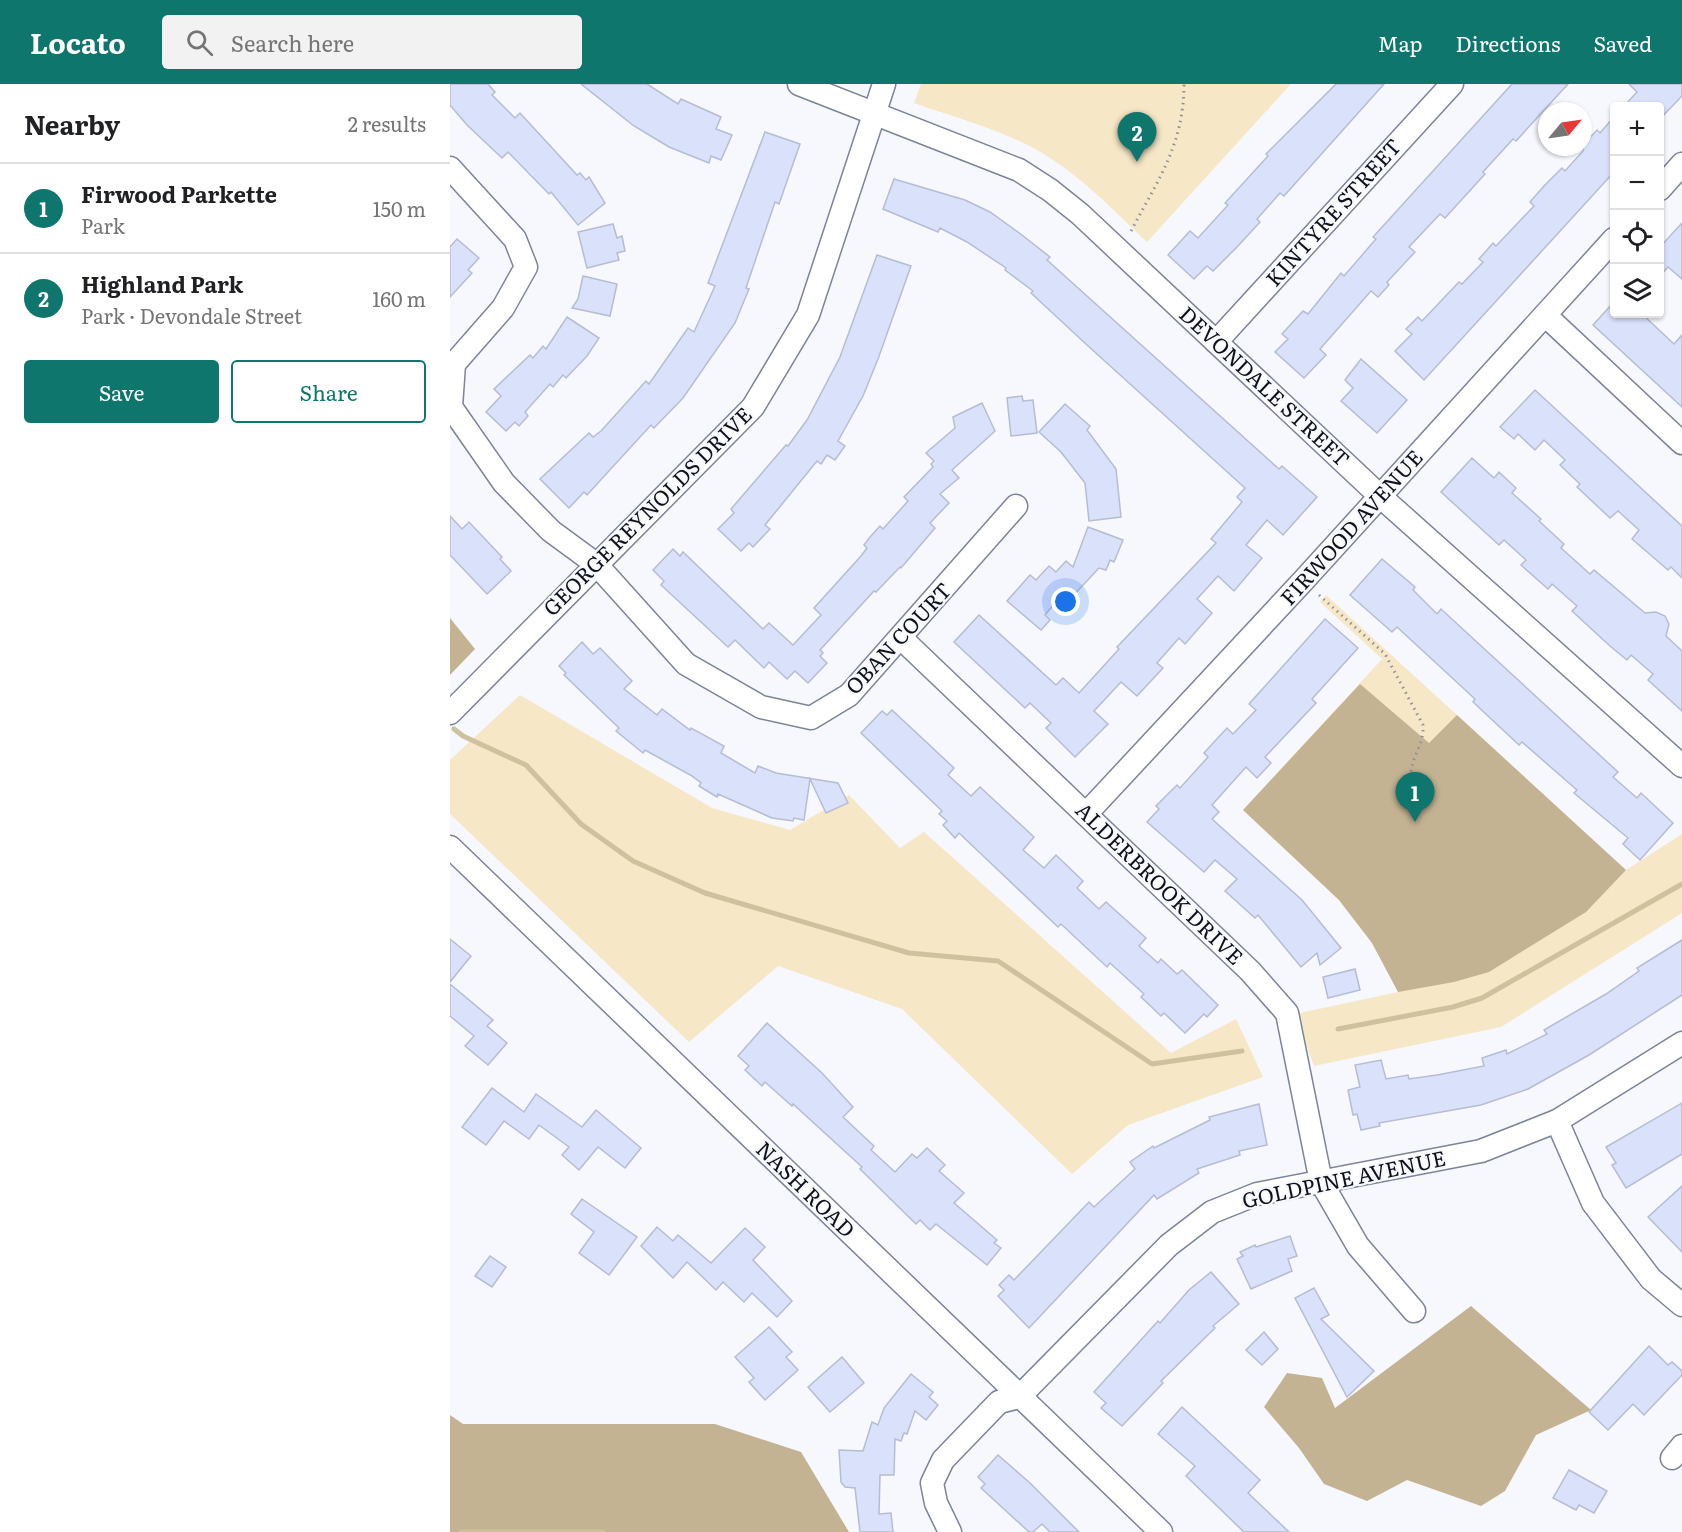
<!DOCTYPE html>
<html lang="en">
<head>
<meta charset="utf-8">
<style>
	:root { --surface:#fff; --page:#f2f2f2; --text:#202124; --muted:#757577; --line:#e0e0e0; --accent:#0f766e }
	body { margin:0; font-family:Literata,serif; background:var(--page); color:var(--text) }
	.controls { position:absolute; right:18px; top:18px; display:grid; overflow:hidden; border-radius:6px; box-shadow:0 2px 4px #0004 }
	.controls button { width:54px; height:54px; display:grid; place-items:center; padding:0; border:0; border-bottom:2px solid var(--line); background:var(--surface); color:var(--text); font:30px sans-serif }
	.compass { position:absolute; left:1088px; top:18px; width:54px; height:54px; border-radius:50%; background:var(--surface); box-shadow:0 2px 4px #0004; rotate:61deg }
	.you { position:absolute; left:616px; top:518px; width:21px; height:21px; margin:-15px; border:4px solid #fff; border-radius:50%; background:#1a73e8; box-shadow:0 0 0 9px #1a73e833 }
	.badge { display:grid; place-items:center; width:39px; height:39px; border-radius:50%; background:var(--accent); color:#fff; font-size:20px; font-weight:700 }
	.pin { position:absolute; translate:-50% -50px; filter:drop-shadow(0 2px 3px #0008) }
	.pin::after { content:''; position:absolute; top:32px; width:21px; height:18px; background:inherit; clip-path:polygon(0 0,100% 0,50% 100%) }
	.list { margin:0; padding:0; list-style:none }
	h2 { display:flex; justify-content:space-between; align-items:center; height:78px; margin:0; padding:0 24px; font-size:26px }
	h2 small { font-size:20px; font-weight:400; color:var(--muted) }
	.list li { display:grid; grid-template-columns:39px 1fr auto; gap:18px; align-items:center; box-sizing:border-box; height:90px; padding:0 24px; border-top:2px solid var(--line) }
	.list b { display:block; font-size:22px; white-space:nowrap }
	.list p { margin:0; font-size:20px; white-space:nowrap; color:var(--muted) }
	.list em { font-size:20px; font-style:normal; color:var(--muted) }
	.actions { display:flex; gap:12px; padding:18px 24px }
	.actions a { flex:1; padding:14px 0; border:2px solid var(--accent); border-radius:6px; text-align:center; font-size:21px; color:var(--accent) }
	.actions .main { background:var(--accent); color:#fff }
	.icon { flex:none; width:33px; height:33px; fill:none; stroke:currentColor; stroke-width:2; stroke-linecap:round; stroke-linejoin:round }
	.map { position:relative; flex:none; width:1232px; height:1448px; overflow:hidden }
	header { display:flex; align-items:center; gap:36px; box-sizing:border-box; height:84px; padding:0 30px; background:var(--accent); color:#fff }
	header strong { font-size:28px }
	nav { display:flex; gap:33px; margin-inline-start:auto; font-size:21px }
	.search { width:420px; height:54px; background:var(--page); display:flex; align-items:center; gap:15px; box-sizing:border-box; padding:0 21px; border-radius:6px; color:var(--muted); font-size:22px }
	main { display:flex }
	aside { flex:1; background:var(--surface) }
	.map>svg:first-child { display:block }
	.green { fill:#f6e7c7 }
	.forest { fill:#c3b392 }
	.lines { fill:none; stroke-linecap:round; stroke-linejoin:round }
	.stream { stroke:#cfc09e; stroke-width:5 }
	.building { fill:#dae1fb; stroke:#b5bcd4; stroke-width:1.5 }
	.minor-casing { stroke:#7c839a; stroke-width:25 }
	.path { stroke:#8f9198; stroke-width:3; stroke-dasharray:1.5 4.5; stroke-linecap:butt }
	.minor { stroke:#fff; stroke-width:22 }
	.labels { text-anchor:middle; stroke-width:4.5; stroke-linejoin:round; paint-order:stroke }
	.street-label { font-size:21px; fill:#0f111a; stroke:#f6f8fd }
</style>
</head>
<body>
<header>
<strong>Locato</strong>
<div class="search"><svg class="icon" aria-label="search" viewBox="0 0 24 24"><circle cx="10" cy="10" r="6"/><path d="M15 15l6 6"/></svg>Search here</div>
<nav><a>Map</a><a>Directions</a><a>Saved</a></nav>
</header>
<main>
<aside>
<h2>Nearby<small>2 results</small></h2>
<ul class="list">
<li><span class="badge">1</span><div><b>Firwood Parkette</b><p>Park</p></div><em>150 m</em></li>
<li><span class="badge">2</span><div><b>Highland Park</b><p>Park · Devondale Street</p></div><em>160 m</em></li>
</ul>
<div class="actions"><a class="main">Save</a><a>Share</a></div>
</aside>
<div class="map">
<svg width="1232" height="1448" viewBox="0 0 1232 1448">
	<rect width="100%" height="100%" fill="#f6f8fd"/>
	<!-- green -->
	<g class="green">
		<path d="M471,0H841L697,158C664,127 631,92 592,69C553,46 506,34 464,19Z"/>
		<polygon points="876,511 1176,786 1232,750 1232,829 1051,943 864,982 845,930 948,908 922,859 889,816 793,726 932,575 870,518"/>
		<polygon points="70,611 262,724 340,746 399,711 450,764 474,748 721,969 786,935 813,993 678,1041 622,1090 452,925 328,882 239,958 0,730 0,676"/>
	</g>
	<!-- forest -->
	<g class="forest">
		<polygon points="0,534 25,565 0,591"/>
		<polygon points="910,600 979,659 1007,631 1176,786 1136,828 1039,888 1004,898 948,908 922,859 889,816 793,726"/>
		<polygon points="1021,1222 1141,1326 1086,1351 1055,1407 1031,1422 957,1396 917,1417 874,1400 849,1364 814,1323 837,1289 872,1294 885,1324"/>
		<polygon points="0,1331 13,1340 265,1340 351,1368 399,1448 0,1448"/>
	</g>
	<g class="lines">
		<!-- stream -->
		<g class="stream">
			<polyline points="4,645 13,652 76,681 131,740 183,777 255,809 459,869 548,877 702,980 792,967"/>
			<polyline points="888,945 1003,923 1032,914 1232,800"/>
			<polyline points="11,1448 153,1448"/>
		</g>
	</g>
	<!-- building -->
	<g class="building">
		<polygon points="0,0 38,0 45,8 42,11 65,34 70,29 127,91 130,89 136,96 139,93 155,119 128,141 101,108 99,110 58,68 52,74 17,41 0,21"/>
		<polygon points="131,0 197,0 228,20 231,15 271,33 266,45 282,51 271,76 261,72 259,79 219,63 184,42"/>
		<polygon points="886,0 934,0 834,112 830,109 807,135 810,138 788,162 763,187 757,182 744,195 718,171 740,147 748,154 778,121 775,119 818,72 816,70"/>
		<polygon points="1062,0 1118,0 1066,57 1063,55 1033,88 1035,90 995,134 990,130 959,163 965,168 937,198 939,201 928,213 921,207 870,265 876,271 854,294 825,268 838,255 832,250 853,227 858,230 891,189 894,192 926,155 923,153"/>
		<polygon points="1179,0 1232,0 1232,12 1209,36 1209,22 1174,22 1187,8"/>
		<polygon points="1164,33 1164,88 974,296 945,267 962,250 956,245 968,233 972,237 1009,198 1012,200 1033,178 1029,175 1043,159 1046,162 1084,122 1080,118 1094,102 1112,84 1115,87 1133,67 1133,61 1147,46 1150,49"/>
		<polygon points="315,48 350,60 329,120 325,118 296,204 299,205 285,239 233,314 204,344 201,341 137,411 134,408 119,424 90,395 139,349 143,353 151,347 196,297 199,300 238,244 244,248 265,202 258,199"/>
		<polygon points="444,95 515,116 540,128 572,151 600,173 597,176 829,385 832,382 867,413 833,451 817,436 796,461 812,474 784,507 768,492 747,515 762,529 735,560 729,554 707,579 713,584 687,612 671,598 644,627 658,640 625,673 596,644 601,639 580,619 575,624 504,558 529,531 606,601 613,594 629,609 669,565 667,563 766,459 761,455 792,418 787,413 795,404 637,261 581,209 583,207 555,186 556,184 517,158 490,144 488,148 433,125"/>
		<polygon points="1232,139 1232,195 1218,183 1209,193 1209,164"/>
		<polygon points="163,140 167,154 172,152 175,167 167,169 169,176 137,184 128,148"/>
		<polygon points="7,155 29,174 18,186 22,189 0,213 0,163"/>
		<polygon points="427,171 461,182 428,275 413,312 388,357 395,362 385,376 377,371 371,380 367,377 315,441 320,445 303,463 299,459 291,467 268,445 284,429 281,425 336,361 338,362 357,336 390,273"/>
		<polygon points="133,192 167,200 160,232 122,224 128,215"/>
		<polygon points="1164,218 1164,230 1192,230 1224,260 1232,251 1232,323 1143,241"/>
		<polygon points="117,233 149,254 137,272 116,294 113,291 103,303 100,300 75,328 78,332 69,342 65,338 56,347 36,328 51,312 44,305 80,271 83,274 93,262 96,265"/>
		<polygon points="911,275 957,316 927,349 891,317 903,304 895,296"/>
		<polygon points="1085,306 1232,442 1232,494 1221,483 1218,486 1182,455 1189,446 1168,427 1160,434 1127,403 1130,400 1110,381 1115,376 1094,356 1085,366 1068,350 1064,355 1050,343"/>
		<polygon points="572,312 573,317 583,316 587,349 561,352 557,314"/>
		<polygon points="532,319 545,347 502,386 509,394 490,410 499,419 480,439 485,444 451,484 450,483 426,508 424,507 370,566 373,569 370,572 377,579 358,599 345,587 337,595 319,578 314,584 285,556 278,563 211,501 214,497 203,486 223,465 230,472 233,468 313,545 319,539 343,561 371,531 364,524 411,472 417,464 414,461 420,453 430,442 433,445 458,417 454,413 483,383 481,380 484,377 476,369 505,344 503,333"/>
		<polygon points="615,320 640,342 637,346 666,385 671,433 639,437 635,399 611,368 589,348"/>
		<polygon points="1022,374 1044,394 1049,388 1066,404 1062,409 1091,435 1089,437 1114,460 1111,464 1140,490 1144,486 1195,529 1206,528 1215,532 1219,540 1216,552 1232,567 1232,627 1198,596 1203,590 1181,571 1177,576 1160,562 1122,527 1127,522 1102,500 1098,505 1071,481 1076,476 1054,456 1049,461 991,408"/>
		<polygon points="0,432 12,445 19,438 52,473 50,475 61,487 37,510 0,471"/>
		<polygon points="638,443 673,456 664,478 660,476 656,486 649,484 621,514 614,508 595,531 600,536 591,546 557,517 580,491 586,496 599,482 606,488 616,477 623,483"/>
		<polygon points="932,475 965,503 963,506 987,530 991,525 1168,688 1163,693 1187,714 1191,709 1223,739 1190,776 1173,760 1178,754 1124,709 1127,706 1072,658 1069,661 1023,618 1025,615 947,543 942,548 900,511"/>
		<polygon points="875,535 908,564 862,615 866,619 815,673 821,679 807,694 796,683 762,721 769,728 762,735 852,816 891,864 870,881 867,869 851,883 808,831 805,834 775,807 787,795 765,776 754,788 697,738 709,725 706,722 727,701 730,704 758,673 754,669 777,644 783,650 806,626 799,620"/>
		<polygon points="132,558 143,570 150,564 182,597 174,605 207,631 212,625 240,646 241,644 274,662 271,669 305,689 308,682 326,689 388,699 398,719 376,729 360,695 354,736 344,734 343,737 322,734 268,710 267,713 249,702 251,699 242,692 195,666 193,669 166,647 169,644 114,591 116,589 109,582"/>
		<polygon points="442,626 504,684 498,691 521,712 530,703 584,753 573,766 594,784 606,771 633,797 627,804 649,825 656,818 696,854 689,862 708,879 711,875 727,890 732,886 768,921 757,933 754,930 735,949 714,929 711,932 691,913 694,910 660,879 657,883 611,840 608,843 509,749 505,754 493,741 497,737 489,730 492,727 411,649 432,627 437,631"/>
		<polygon points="0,855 21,872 0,898"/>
		<polygon points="1232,856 1232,911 1139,971 1078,1005 1031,1021 929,1039 930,1042 911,1046 907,1030 903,1031 898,1006 910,1003 905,981 931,976 936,995 958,991 959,995 987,991 1034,982 1032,974 1056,966 1057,970 1097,950 1094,946 1156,910 1189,887 1187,884"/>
		<polygon points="905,885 910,906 878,914 873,893"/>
		<polygon points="0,900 43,936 37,942 57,959 38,981 15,962 24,952 0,932"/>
		<polygon points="317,939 372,989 403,1023 393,1033 424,1062 421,1066 445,1088 462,1070 467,1074 477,1064 495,1081 489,1087 514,1109 504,1119 547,1156 544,1159 551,1164 537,1181 486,1140 480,1146 470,1136 466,1140 410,1085 412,1083 343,1020 342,1022 315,998 312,1002 295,986 299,982 288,972"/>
		<polygon points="42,1004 74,1028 86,1010 132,1043 146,1026 191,1064 175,1084 148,1063 129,1086 112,1071 119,1063 89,1041 79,1055 54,1037 36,1061 12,1043"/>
		<polygon points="1232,1019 1232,1070 1176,1104 1162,1081 1166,1079 1156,1063"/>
		<polygon points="809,1020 817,1061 789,1067 790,1071 747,1085 749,1089 707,1115 704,1111 579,1244 548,1212 554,1206 549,1201 559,1191 564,1196 639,1118 644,1123 685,1085 680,1078 703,1062 704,1064 760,1036 759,1033"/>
		<polygon points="1232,1102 1232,1168 1198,1133"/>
		<polygon points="132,1115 187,1153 159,1191 129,1169 144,1148 121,1130"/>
		<polygon points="207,1143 223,1157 228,1151 261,1179 295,1144 315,1163 303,1176 342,1217 327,1233 302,1209 294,1218 273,1198 266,1206 237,1178 223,1194 191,1162"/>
		<polygon points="840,1152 847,1172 838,1175 842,1187 801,1205 787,1175 793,1172 790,1168 805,1161 806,1163"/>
		<polygon points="40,1172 56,1183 42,1203 25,1192"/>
		<polygon points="761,1188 789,1220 763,1242 765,1244 711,1297 713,1299 672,1342 651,1324 656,1319 644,1308 708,1237 710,1239 739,1206"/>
		<polygon points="864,1204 879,1231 871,1235 924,1287 897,1313 845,1214"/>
		<polygon points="319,1243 342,1268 336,1273 348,1286 315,1316 299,1298 304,1294 285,1273"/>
		<polygon points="814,1248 828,1265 812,1281 796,1266"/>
		<polygon points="1199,1262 1218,1281 1222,1278 1232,1287 1232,1291 1194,1331 1183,1320 1158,1346 1139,1328"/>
		<polygon points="392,1273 414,1299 380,1328 358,1303"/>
		<polygon points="461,1290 483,1308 479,1313 488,1321 476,1336 465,1327 457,1350 454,1349 451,1357 445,1355 444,1391 430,1391 429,1430 441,1429 443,1448 410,1448 405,1404 395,1403 391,1398 389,1366 413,1367 422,1338 428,1341 434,1324"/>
		<polygon points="732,1323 810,1396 798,1409 839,1448 794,1448 736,1392 745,1382 708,1350"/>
		<polygon points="548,1371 580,1399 629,1448 600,1448 592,1440 583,1448 579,1448 531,1404 535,1400 528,1393"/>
		<polygon points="1119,1386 1157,1407 1144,1429 1129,1421 1126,1426 1103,1414"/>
	</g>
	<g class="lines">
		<defs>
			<g id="minor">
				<polyline points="349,0 569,86 600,106 630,130 931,413 1232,682"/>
				<polyline points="0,84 65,155 76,183 53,224 4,280 1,323 54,399 101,447 146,480 236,580 311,623 361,634 399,611 566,422"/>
				<polyline points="1210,105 1232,80"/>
				<polyline points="1095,231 1232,359"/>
				<polyline points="766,258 1002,0"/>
				<polyline points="452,555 800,887 837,929 871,1098 908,1162 964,1227"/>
				<polyline points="0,629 303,323 358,231 434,0"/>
				<polyline points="636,730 853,497 1164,155"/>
				<polyline points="0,763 711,1448"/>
				<polyline points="1107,1037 1143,1119 1201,1195 1232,1221"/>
				<polyline points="569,1313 719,1161 762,1128 807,1110 1031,1067 1107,1037 1232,959"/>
				<polyline points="1222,1374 1232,1362"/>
				<polyline points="500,1448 486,1419 482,1399 493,1376 549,1318 569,1313"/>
			</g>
		</defs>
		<!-- minor casing -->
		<use href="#minor" class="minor-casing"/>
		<!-- path -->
		<g class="path">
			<path d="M681,147C708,96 734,60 734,0"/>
			<path d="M869,511L935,570L973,641C975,662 956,678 962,701"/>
		</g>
		<!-- minor -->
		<use href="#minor" class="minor"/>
	</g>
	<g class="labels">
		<!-- street labels -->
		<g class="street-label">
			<text transform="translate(884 129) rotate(-48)" y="7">KINTYRE STREET</text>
			<text transform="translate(814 303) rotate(43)" y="7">DEVONDALE STREET</text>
			<text transform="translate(198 428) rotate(-45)" y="7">GEORGE REYNOLDS DRIVE</text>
			<text transform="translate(902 444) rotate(-48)" y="7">FIRWOOD AVENUE</text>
			<text transform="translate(449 555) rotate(-47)" y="7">OBAN COURT</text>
			<text transform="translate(709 800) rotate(44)" y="7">ALDERBROOK DRIVE</text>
			<text transform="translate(894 1096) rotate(-12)" y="7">GOLDPINE AVENUE</text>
			<text transform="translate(355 1106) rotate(44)" y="7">NASH ROAD</text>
		</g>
	</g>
</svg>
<div class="controls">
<button>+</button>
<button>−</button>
<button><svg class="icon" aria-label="locate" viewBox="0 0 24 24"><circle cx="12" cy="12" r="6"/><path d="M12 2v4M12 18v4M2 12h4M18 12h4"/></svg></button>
<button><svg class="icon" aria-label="layers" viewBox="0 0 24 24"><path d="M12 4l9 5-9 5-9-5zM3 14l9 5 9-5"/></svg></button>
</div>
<svg class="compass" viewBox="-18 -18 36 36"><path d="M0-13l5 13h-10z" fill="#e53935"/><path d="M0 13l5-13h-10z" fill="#757577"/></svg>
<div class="you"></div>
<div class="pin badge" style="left:965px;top:738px">1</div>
<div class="pin badge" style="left:687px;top:78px">2</div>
</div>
</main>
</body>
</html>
